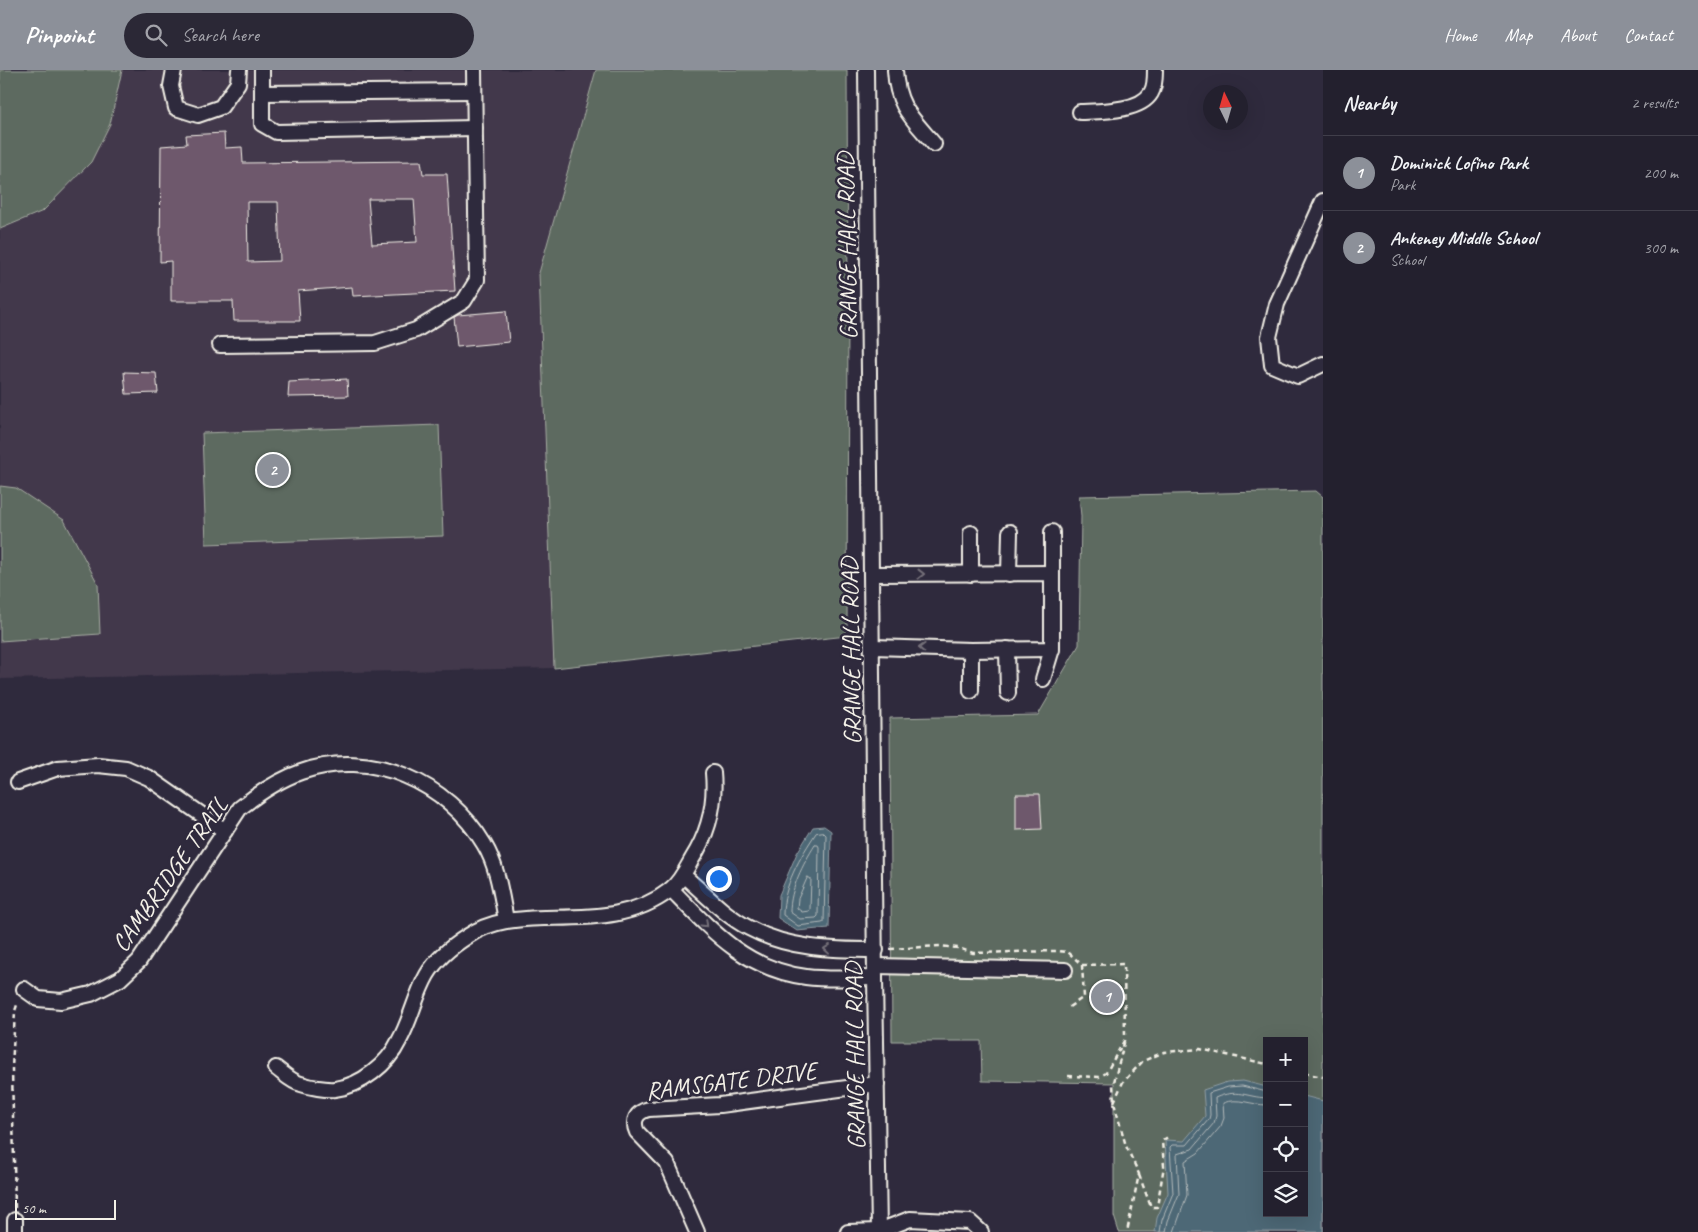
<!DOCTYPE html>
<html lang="en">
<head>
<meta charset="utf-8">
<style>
	:root { --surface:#23202e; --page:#2b2836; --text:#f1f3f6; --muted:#a3a3aa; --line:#403e4a; --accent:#8c9099 }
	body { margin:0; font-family:Caveat,sans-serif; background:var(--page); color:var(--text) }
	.controls { position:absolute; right:15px; bottom:15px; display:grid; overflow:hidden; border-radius:0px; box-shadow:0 5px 20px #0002 }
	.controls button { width:45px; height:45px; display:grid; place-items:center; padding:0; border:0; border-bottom:1px solid var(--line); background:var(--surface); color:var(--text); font:25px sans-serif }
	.compass { position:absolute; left:1203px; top:15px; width:45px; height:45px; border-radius:50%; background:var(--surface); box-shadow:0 5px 20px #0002; rotate:355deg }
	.scale { position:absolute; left:15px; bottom:12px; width:101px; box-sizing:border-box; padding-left:5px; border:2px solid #f4f1e8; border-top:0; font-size:14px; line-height:18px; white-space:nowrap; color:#f4f1e8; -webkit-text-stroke:4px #2f2a3d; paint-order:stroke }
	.you { position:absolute; left:718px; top:808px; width:18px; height:18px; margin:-12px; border:4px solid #fff; border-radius:50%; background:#1a73e8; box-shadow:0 0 0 8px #1a73e833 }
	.badge { display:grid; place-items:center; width:32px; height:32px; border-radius:50%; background:var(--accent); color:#fff; font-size:16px; font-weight:700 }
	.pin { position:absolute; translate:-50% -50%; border:2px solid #fff; box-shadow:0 1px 5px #0006 }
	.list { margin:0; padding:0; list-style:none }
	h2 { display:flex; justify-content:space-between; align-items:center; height:65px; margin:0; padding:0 20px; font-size:21px }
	h2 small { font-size:16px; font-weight:400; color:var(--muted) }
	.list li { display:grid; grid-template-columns:32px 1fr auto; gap:15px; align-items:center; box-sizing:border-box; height:75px; padding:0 20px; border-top:1px solid var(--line) }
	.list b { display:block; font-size:19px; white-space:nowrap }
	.list p { margin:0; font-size:16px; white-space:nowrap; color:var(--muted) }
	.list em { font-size:16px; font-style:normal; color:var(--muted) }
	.icon { flex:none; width:28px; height:28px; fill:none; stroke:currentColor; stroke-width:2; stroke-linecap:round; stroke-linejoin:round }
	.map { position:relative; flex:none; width:1323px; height:1162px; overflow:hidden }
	header { display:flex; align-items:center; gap:30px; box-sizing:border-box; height:70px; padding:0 25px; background:var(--accent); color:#fff }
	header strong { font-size:24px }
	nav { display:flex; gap:28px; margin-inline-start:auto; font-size:18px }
	.search { width:350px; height:45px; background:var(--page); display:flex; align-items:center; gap:12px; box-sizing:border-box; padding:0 18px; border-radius:28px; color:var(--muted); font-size:19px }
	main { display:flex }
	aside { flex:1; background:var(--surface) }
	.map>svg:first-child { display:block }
	.built { fill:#42384b }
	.green { fill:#5d6a60; stroke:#a8aea4; fill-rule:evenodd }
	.water { fill:#4e6776; stroke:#909ea4 }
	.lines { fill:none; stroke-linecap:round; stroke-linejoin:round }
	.shore { stroke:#b2baba; stroke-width:1 }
	.building { fill:#6e586c; stroke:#f4f1e8; fill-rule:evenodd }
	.minor-casing { stroke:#f4f1e8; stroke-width:18 }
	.path { stroke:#f4f1e8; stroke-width:2.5; stroke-dasharray:5 4; stroke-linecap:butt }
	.minor { stroke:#2f2a3d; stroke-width:14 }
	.oneway { stroke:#747079 }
	.labels { text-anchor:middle; stroke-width:5; stroke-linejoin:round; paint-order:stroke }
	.street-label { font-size:25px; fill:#f4f1e8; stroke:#2f2a3d }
</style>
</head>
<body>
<header>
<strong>Pinpoint</strong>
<div class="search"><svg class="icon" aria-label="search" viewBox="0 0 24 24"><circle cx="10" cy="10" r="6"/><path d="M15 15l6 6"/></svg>Search here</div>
<nav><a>Home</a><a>Map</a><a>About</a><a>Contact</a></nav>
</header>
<main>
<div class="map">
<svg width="1323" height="1162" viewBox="0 0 1323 1162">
	<rect width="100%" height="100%" fill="#2f2a3d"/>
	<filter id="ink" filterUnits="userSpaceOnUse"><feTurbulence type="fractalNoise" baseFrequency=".02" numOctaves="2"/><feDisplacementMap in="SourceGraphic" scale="10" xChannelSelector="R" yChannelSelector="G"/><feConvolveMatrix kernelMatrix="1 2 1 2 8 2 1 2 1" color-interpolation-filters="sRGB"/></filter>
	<g filter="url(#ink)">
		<!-- built -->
		<polygon class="built" points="0,0 596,0 539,203 554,598 0,609"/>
		<!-- green -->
		<g class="green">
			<polygon points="0,0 122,0 110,54 91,92 43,141 0,159"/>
			<polygon points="596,0 847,0 848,233 847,566 554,598 539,203"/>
			<polygon points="439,355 443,466 206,474 202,363"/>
			<polygon points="0,416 16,418 64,450 98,514 100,564 0,571"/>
			<path d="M1316,421L1323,427V1162H1119L1114,1146V1013L982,1011L981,971H892L890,648L1038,645L1079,575L1081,446L1079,426ZM1267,971H1304V1143H1267Z"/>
		</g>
		<!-- water -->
		<g class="water">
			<polygon points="824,756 831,761 829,858 797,861 778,848 779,825 797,783 813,757"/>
			<polygon points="1243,1011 1267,1017 1267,1143 1304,1143 1304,1026 1323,1031 1323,1162 1155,1162 1157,1148 1168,1123 1165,1070 1184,1071 1205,1046 1203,1020 1227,1012"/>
		</g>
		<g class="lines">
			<!-- shore -->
			<g class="shore">
				<path d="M823,762L826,765L824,852L822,853L798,856L783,845C783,816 800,787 816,763Z"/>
				<path d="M815,775H818L819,777L818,846L816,848L800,849L790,842C790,819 803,794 815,775Z"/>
				<polygon points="808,807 811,809 810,839 809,841 802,842 797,838 798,829"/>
				<polyline points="1160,1162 1162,1150 1173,1123 1170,1077 1172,1075 1187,1075 1209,1049 1210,1045 1209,1023 1228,1017 1242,1016 1267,1022"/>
				<path d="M1166,1162L1168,1151L1179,1124L1177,1084L1192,1079L1214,1053L1216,1046L1215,1028C1238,1018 1245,1027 1267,1028"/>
				<path d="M1174,1162L1187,1125L1185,1091L1198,1083L1221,1056L1224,1048L1223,1033C1238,1027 1251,1035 1267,1035"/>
			</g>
		</g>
		<!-- building -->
		<g class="building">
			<path d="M224,63L225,78L242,77L243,93L421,91L423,104H447L455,221L353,226L352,217L298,221L300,251H234L233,231H171V191L160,192L161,76L187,74L186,65ZM368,129H414L417,172L372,174ZM247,132H278L280,191L248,192Z"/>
			<polygon points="506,241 509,272 457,277 454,247 458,245"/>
			<polygon points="124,302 156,303 158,323 126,324"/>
			<polygon points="347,309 348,326 288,327 289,312"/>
			<polygon points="1016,724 1040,724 1042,759 1016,760"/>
		</g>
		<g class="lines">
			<defs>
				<g id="minor">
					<polyline points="174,0 171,16 176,38 198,45 221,37 238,13 239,0"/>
					<polyline points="262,0 262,54 276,62 475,58"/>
					<polyline points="866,0 875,908 879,1162"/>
					<path d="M895,0C897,37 912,48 934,74"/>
					<polyline points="262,23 474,21"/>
					<path d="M1080,42C1099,41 1140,42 1151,23C1155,17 1155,7 1155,0"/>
					<polyline points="1323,131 1277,234 1269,267 1272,295 1298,306 1323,294"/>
					<polyline points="220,275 375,273 416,260 464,231 477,210 474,0"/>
					<polyline points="971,463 971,504"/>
					<polyline points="1052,503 1052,462"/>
					<polyline points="872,504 1052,503 1052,579 971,580 873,577"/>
					<polyline points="1009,504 1010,462"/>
					<polyline points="1007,579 1008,623"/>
					<polyline points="1043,609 1052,579"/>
					<polyline points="971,621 971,580"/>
					<polyline points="18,712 58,698 98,695 126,698 149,708 225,761"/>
					<path d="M683,805C704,823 724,845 749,858C788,879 832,880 876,880"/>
					<path d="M671,819C712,861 745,899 806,907C829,910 852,908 875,908"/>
					<polyline points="876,896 1065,900"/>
					<path d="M24,919L38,929L61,931L91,924L120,909L139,891L240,738C259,723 278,710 301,702C371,677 448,713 484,774C498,797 501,824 506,850"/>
					<path d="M276,998C283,1003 292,1012 301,1014C310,1017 326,1020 335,1019C361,1016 388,994 399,971C411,950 415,926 427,905C437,888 452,876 468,866C491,850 517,849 544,848C588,847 633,849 670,820C680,812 686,800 692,789C709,762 716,735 713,703"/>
					<polyline points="15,1150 15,1162"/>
					<path d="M697,1162L667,1093L637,1062C632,1051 636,1042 649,1039L720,1035L877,1014"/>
					<polyline points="848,1162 879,1161"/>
					<polyline points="881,1162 879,1161 910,1149 970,1152 981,1162"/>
				</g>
			</defs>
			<!-- minor casing -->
			<use href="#minor" class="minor-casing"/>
			<!-- path -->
			<g class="path">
				<polyline points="890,879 940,876 958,878 973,883 1056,881 1068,882 1082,895 1084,927 1066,939"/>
				<polyline points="1082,895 1124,894 1125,968"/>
				<polyline points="1304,1003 1323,1007"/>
				<polyline points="1068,1006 1099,1007 1106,1003 1125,969 1113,1016 1114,1033 1126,1076 1139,1104 1127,1162"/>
				<polyline points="1114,1032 1123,1012 1143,991 1164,982 1200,979 1267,994"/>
				<polyline points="1139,1105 1151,1137 1157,1137 1164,1096 1162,1071 1169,1066"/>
				<polyline points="15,1138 12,999 15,941 18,932"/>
			</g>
			<!-- minor -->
			<use href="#minor" class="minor"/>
		</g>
		<!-- one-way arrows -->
		<defs><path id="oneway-chevron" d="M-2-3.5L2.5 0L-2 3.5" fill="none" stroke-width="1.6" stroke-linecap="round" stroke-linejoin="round" transform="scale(1.25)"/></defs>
		<g class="oneway">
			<use href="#oneway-chevron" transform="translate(921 504)"/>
			<use href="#oneway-chevron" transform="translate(922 578) rotate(-178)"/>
			<use href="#oneway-chevron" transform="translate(705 854) rotate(44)"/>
			<use href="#oneway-chevron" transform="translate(827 879) rotate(-174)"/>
		</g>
	</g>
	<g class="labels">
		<!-- street labels -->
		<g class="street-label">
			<text transform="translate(846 176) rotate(-91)" y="9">GRANGE HALL ROAD</text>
			<text transform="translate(850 581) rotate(-91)" y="9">GRANGE HALL ROAD</text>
			<text transform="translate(169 804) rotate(-55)" y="9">CAMBRIDGE TRAIL</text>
			<text transform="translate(854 986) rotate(-91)" y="9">GRANGE HALL ROAD</text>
			<text transform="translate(731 1010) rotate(-7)" y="9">RAMSGATE DRIVE</text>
		</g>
	</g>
</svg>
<div class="controls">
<button>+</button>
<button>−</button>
<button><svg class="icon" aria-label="locate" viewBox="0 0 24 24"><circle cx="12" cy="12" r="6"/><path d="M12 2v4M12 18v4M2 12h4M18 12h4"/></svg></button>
<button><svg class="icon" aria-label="layers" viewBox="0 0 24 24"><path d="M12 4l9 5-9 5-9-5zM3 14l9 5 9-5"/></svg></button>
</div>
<svg class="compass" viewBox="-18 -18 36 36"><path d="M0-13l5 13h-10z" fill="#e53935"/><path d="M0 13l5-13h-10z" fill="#a3a3aa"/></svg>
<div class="scale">50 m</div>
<div class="you"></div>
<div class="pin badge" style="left:1107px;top:927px">1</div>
<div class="pin badge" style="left:273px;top:400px">2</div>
</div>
<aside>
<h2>Nearby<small>2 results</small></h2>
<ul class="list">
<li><span class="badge">1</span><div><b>Dominick Lofino Park</b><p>Park</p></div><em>200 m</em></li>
<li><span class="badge">2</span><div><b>Ankeney Middle School</b><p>School</p></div><em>300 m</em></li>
</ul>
</aside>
</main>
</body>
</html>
